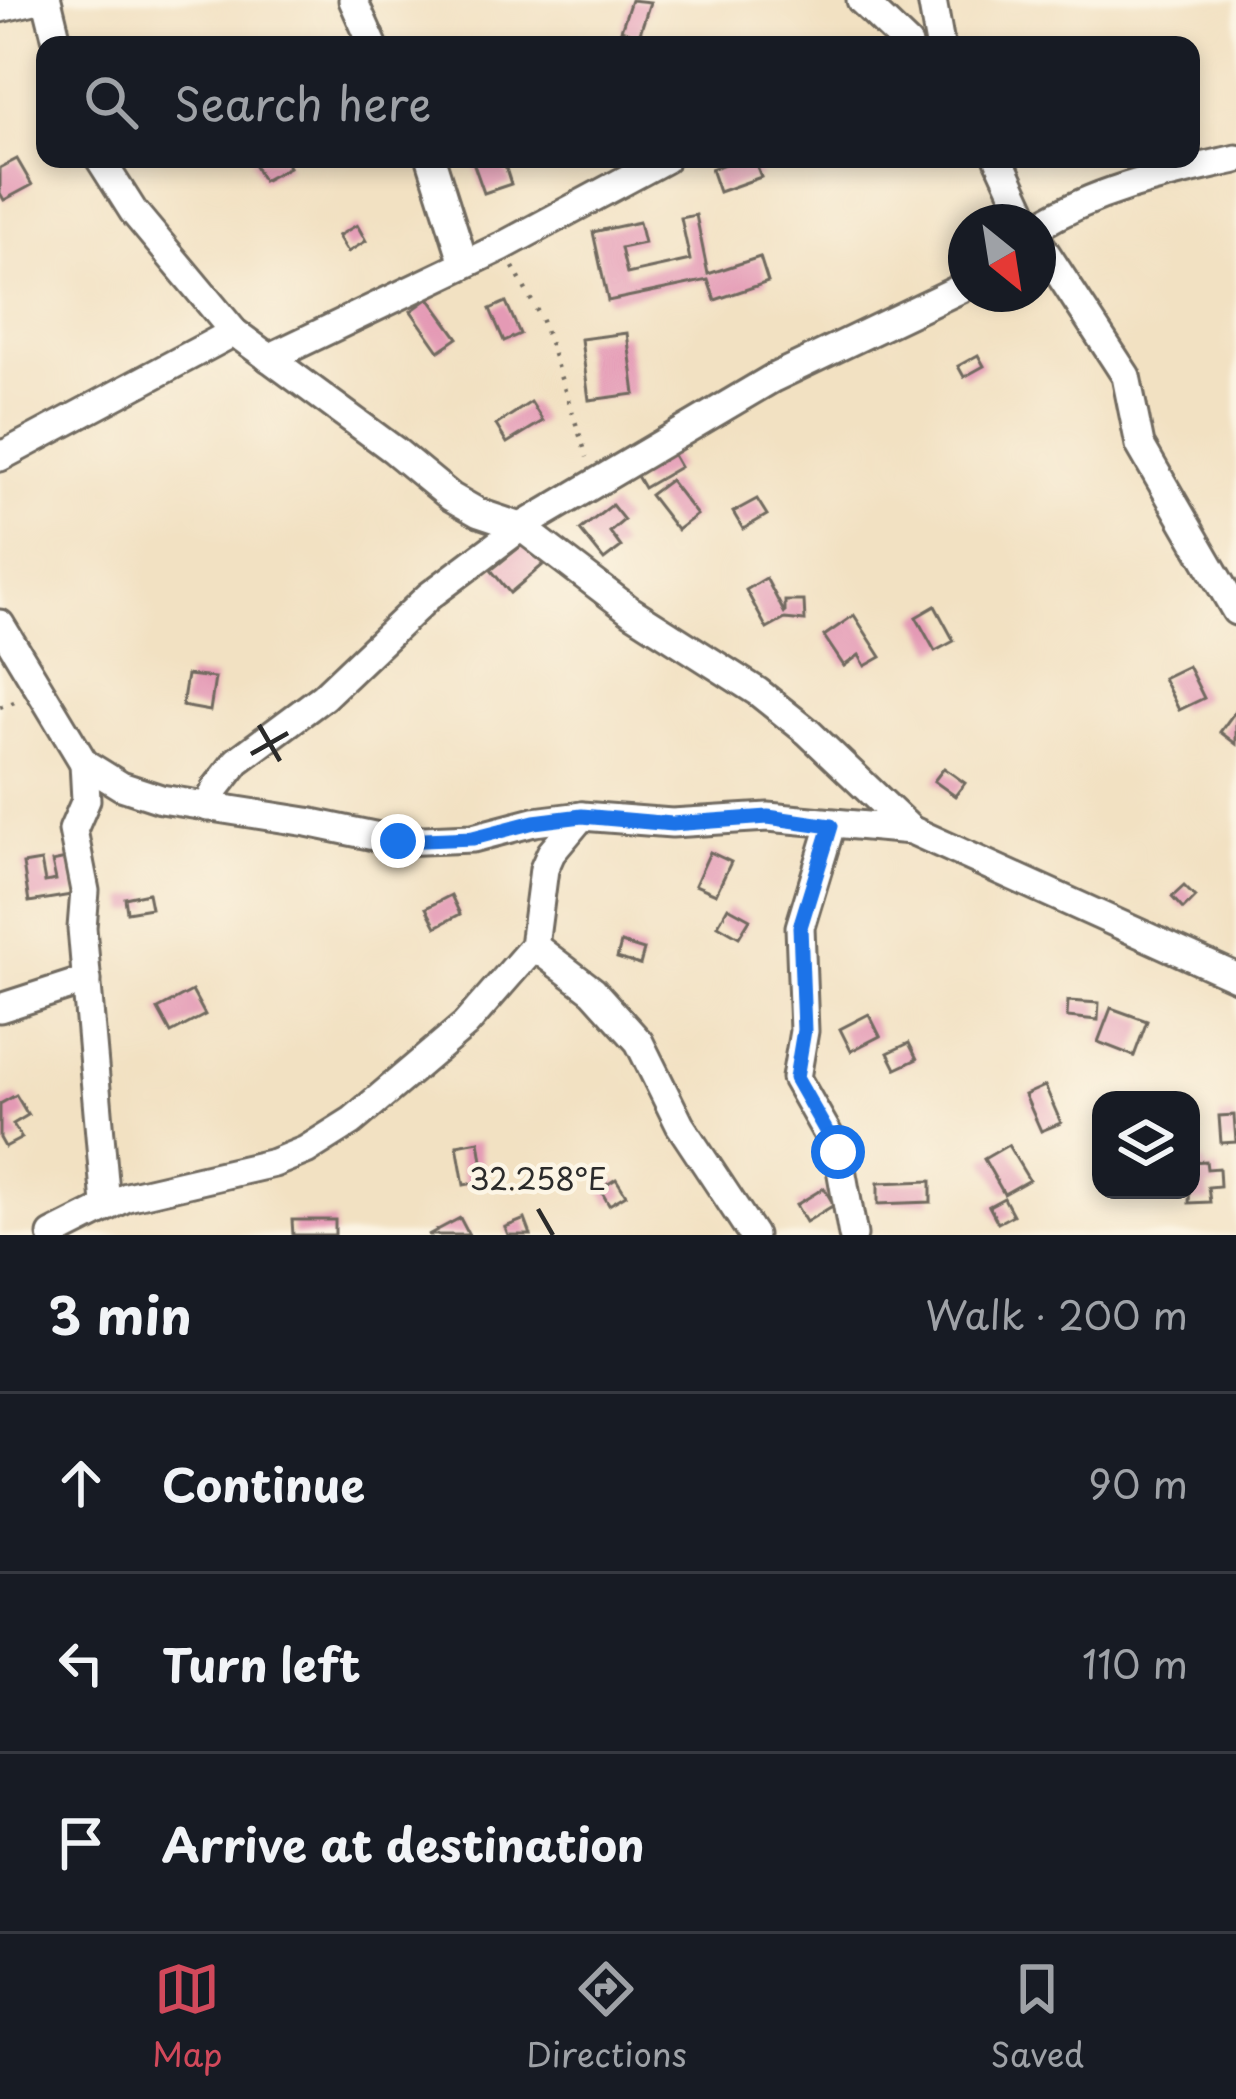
<!DOCTYPE html>
<html lang="en">
<head>
<meta charset="utf-8">
<style>
	:root { --surface:#171b24; --page:#20242c; --text:#f1f3f6; --muted:#9ea1a6; --line:#363941; --accent:#d1495b }
	body { margin:0; font-family:"Playpen Sans",sans-serif; background:var(--page); color:var(--text) }
	.controls { position:absolute; right:36px; bottom:36px; display:grid; overflow:hidden; border-radius:24px; box-shadow:0 6px 18px #0003 }
	.controls button { width:108px; height:108px; display:grid; place-items:center; padding:0; border:0; border-bottom:3px solid var(--line); background:var(--surface); color:var(--text); font:60px sans-serif }
	.compass { position:absolute; left:948px; top:204px; width:108px; height:108px; border-radius:50%; background:var(--surface); box-shadow:0 6px 18px #0003; rotate:150deg }
	.stop { position:absolute; width:36px; height:36px; margin:-27px; border:9px solid #1a73e8; border-radius:50%; background:#fff }
	.stop.end { background:#1a73e8; border-color:#fff; box-shadow:0 3px 12px #0008 }
	.list { margin:0; padding:0; list-style:none }
	h2 { display:flex; justify-content:space-between; align-items:center; height:156px; margin:0; padding:0 48px; font-size:51px }
	h2 small { font-size:39px; font-weight:400; color:var(--muted) }
	.list li { display:grid; grid-template-columns:78px 1fr auto; gap:36px; align-items:center; box-sizing:border-box; height:180px; padding:0 48px; border-top:3px solid var(--line) }
	.list b { display:block; font-size:45px; white-space:nowrap }
	.list em { font-size:39px; font-style:normal; color:var(--muted) }
	.icon { flex:none; width:66px; height:66px; fill:none; stroke:currentColor; stroke-width:2; stroke-linecap:round; stroke-linejoin:round }
	.map { position:relative; flex:none; width:1236px; height:1235px; overflow:hidden }
	.search { position:absolute; background:var(--surface); box-shadow:0 6px 18px #0003; left:36px; right:36px; top:36px; height:132px; display:flex; align-items:center; gap:30px; box-sizing:border-box; padding:0 42px; border-radius:24px; color:var(--muted); font-size:45px }
	.sheet { height:696px; background:var(--surface) }
	nav { display:flex; justify-content:space-around; align-items:center; box-sizing:border-box; height:168px; border-top:3px solid var(--line); background:var(--surface); font-size:33px; color:var(--muted) }
	nav a { display:grid; justify-items:center; gap:6px }
	nav .on { color:var(--accent) }
	.map>svg:first-child { display:block }
	.building { fill:#e49ab5 }
	.lines { fill:none; stroke-linecap:round; stroke-linejoin:round }
	.street-casing { stroke:#716b60; stroke-width:33 }
	.path { stroke:#716b60; stroke-width:4.5; stroke-dasharray:3 9; stroke-linecap:butt }
	.street { stroke:#fff; stroke-width:27 }
	.route { stroke:#1a73e8; stroke-width:15 }
	.ticks { fill:none; stroke:#2b2b2b; stroke-width:4.5 }
	.ticks-label { font-size:30px; text-anchor:middle; fill:#2b2b2b; stroke:#fcf5e5; stroke-width:9; stroke-linejoin:round; paint-order:stroke }
</style>
</head>
<body>
<div class="map">
<svg width="1236" height="1235" viewBox="0 0 1236 1235">
	<rect width="100%" height="100%" fill="#fcf5e5"/>
	<filter id="ink" filterUnits="userSpaceOnUse"><feTurbulence type="fractalNoise" baseFrequency=".00833" numOctaves="2"/><feDisplacementMap in="SourceGraphic" scale="24" xChannelSelector="R" yChannelSelector="G"/><feConvolveMatrix kernelMatrix="1 2 1 2 8 2 1 2 1" color-interpolation-filters="sRGB"/></filter>
	<filter id="wash" filterUnits="userSpaceOnUse"><feTurbulence type="fractalNoise" baseFrequency=".004" numOctaves="4" result="noise"/><feDisplacementMap in="SourceGraphic" scale="48" xChannelSelector="R" yChannelSelector="G"/><feGaussianBlur stdDeviation="2.7" result="paint"/><feColorMatrix in="noise" values="0 0 0 0 0 0 0 0 0 0 0 0 0 0 0 0 0 1.4 0 .05"/><feComposite in="paint" operator="in"/></filter>
	<g filter="url(#wash)">
		<rect width="100%" height="100%" fill="#f2e1c2"/>
		<g id="blocks">
			<!-- building -->
			<g class="building">
				<polygon points="631,0 650,2 639,36 621,30"/>
				<polygon points="17,159 32,185 4,200 0,193 0,168"/>
				<polygon points="251,159 285,159 289,167 263,181"/>
				<polygon points="472,159 503,159 511,184 484,193"/>
				<polygon points="738,159 754,159 761,177 719,192 711,169"/>
				<polygon points="696,215 708,274 760,257 768,282 715,300 708,280 608,301 593,232 639,222 644,243 621,248 627,274 690,260 681,218"/>
				<polygon points="357,225 366,241 348,252 338,236"/>
				<polygon points="429,298 458,338 439,351 411,311"/>
				<polygon points="506,302 520,334 504,341 490,309"/>
				<polygon points="627,333 635,394 589,400 581,339"/>
				<polygon points="978,355 984,366 964,377 958,366"/>
				<polygon points="531,402 543,421 507,443 496,425"/>
				<polygon points="669,448 680,467 644,488 633,469"/>
				<polygon points="670,480 697,515 677,530 650,495"/>
				<polygon points="757,499 767,515 743,529 733,512"/>
				<polygon points="612,505 624,520 610,532 621,547 604,560 580,530"/>
				<polygon points="526,542 544,564 510,593 491,570"/>
				<polygon points="766,578 785,614 785,601 804,601 805,621 785,619 767,629 746,590"/>
				<polygon points="935,606 954,641 935,651 916,617"/>
				<polygon points="854,615 881,657 865,666 859,655 844,666 824,636"/>
				<polygon points="1188,666 1204,698 1179,710 1163,678"/>
				<polygon points="187,675 215,678 210,711 182,706"/>
				<polygon points="1236,710 1236,744 1220,732"/>
				<polygon points="944,768 965,783 955,796 934,781"/>
				<polygon points="710,852 731,862 716,894 695,885"/>
				<polygon points="71,858 77,894 29,902 23,864 41,861 45,882 56,880 52,862"/>
				<polygon points="1184,886 1195,897 1183,909 1172,897"/>
				<polygon points="148,893 151,908 127,912 125,898"/>
				<polygon points="451,895 460,914 436,927 426,908"/>
				<polygon points="728,907 750,919 739,937 718,925"/>
				<polygon points="621,943 644,950 640,965 617,958"/>
				<polygon points="192,991 205,1015 171,1033 158,1009"/>
				<polygon points="1068,1001 1099,1003 1098,1020 1067,1017"/>
				<polygon points="1111,1008 1147,1021 1134,1056 1098,1042"/>
				<polygon points="869,1014 880,1036 851,1051 840,1029"/>
				<polygon points="909,1043 917,1059 896,1069 888,1053"/>
				<polygon points="1045,1086 1061,1123 1041,1131 1025,1095"/>
				<polygon points="16,1095 28,1115 13,1124 22,1138 5,1147 0,1138 0,1104"/>
				<polygon points="1234,1115 1236,1142 1221,1143 1219,1116"/>
				<polygon points="479,1141 485,1181 464,1185 457,1145"/>
				<polygon points="1008,1145 1029,1180 1004,1194 984,1159"/>
				<polygon points="1206,1161 1207,1169 1219,1168 1220,1186 1208,1187 1210,1202 1189,1203 1191,1162"/>
				<polygon points="616,1179 626,1195 609,1205 600,1189"/>
				<polygon points="931,1181 931,1202 878,1204 878,1183"/>
				<polygon points="824,1188 834,1205 806,1222 796,1205"/>
				<polygon points="1004,1198 1013,1215 998,1223 989,1206"/>
				<polygon points="460,1218 469,1235 428,1235"/>
				<polygon points="525,1219 531,1235 508,1235 505,1227"/>
				<polygon points="292,1220 335,1220 335,1235 293,1235"/>
			</g>
		</g>
	</g>
	<g filter="url(#ink)">
		<use href="#blocks" fill-opacity="0" stroke="#716b60" stroke-width="3"/>
		<g class="lines">
			<defs>
				<g id="street">
					<polyline points="47,0 58,45"/>
					<polyline points="353,0 373,45"/>
					<polyline points="861,0 908,45"/>
					<polyline points="932,0 940,45"/>
					<polyline points="0,8 34,0"/>
					<polyline points="100,159 133,211 234,332 394,450 451,497 479,513 521,527 631,611 758,692 808,732 911,830 1236,977"/>
					<polyline points="431,159 464,263"/>
					<polyline points="999,159 1028,222"/>
					<path d="M1038,226C1100,188 1166,175 1236,159"/>
					<polyline points="1038,241 1126,376 1140,445 1236,611"/>
					<polyline points="269,358 501,247 665,159"/>
					<polyline points="0,457 234,332"/>
					<polyline points="0,624 84,763 121,786 161,799 307,822 398,841 473,838 534,822 582,816 672,823 768,817 911,830"/>
					<polyline points="84,763 86,800 73,830 85,891 82,928 106,1204"/>
					<polyline points="208,807 216,788 237,761 323,697 429,596 521,527 773,378 966,286"/>
					<polyline points="831,825 800,927 804,1031 796,1078 838,1152 853,1235"/>
					<polyline points="534,946 593,991 639,1042 680,1125 753,1235"/>
					<polyline points="0,1008 87,980"/>
					<polyline points="52,1235 127,1197 274,1163 306,1150 352,1121 465,1025 534,946 544,869 551,853 582,816"/>
				</g>
			</defs>
			<!-- street casing -->
			<use href="#street" class="street-casing"/>
			<!-- path -->
			<g class="path">
				<polyline points="513,267 541,318 587,457"/>
				<polyline points="0,707 17,701"/>
			</g>
			<!-- street -->
			<use href="#street" class="street"/>
		</g>
	</g>
	<g class="lines" filter="url(#ink)">
		<!-- route -->
		<polyline class="route" points="398,841 473,838 534,822 582,816 672,824 768,817 831,826 800,927 804,1030 796,1078 838,1152"/>
	</g>
	<!-- ticks -->
	<path class="ticks" d="M259,725L280,761M251,754L288,733M538,1209L553,1235"/>
	<g class="ticks-label">
		<text x="538" y="1190">32.258°E</text>
	</g>
</svg>
<div class="controls">
<button><svg class="icon" aria-label="layers" viewBox="0 0 24 24"><path d="M12 4l9 5-9 5-9-5zM3 14l9 5 9-5"/></svg></button>
</div>
<svg class="compass" viewBox="-18 -18 36 36"><path d="M0-13l5 13h-10z" fill="#e53935"/><path d="M0 13l5-13h-10z" fill="#9ea1a6"/></svg>
<div class="stop" style="left:838px;top:1152px"></div>
<div class="stop end" style="left:398px;top:841px"></div>
<div class="search"><svg class="icon" aria-label="search" viewBox="0 0 24 24"><circle cx="10" cy="10" r="6"/><path d="M15 15l6 6"/></svg>Search here</div>
</div>
<section class="sheet">
<h2>3 min<small>Walk · 200 m</small></h2>
<ul class="list">
<li><svg class="icon" aria-label="ahead" viewBox="0 0 24 24"><path d="M12 20V5M6 11l6-6 6 6"/></svg><div><b>Continue</b></div><em>90 m</em></li>
<li><svg class="icon" aria-label="left" viewBox="0 0 24 24"><path d="M17 20v-9H6M10 6l-5 5 5 5"/></svg><div><b>Turn left</b></div><em>110 m</em></li>
<li><svg class="icon" aria-label="arrive" viewBox="0 0 24 24"><path d="M6 21V4h12l-3 4 3 4H6"/></svg><div><b>Arrive at destination</b></div></li>
</ul>
</section>
<nav>
<a class="on"><svg class="icon" aria-label="map" viewBox="0 0 24 24"><path d="M3 6l6-2 6 2 6-2v14l-6 2-6-2-6 2zM9 4v14M15 6v14"/></svg>Map</a>
<a><svg class="icon" aria-label="directions" viewBox="0 0 24 24"><path d="M12 3l9 9-9 9-9-9zM9 14v-3h6M13 9l2 2-2 2"/></svg>Directions</a>
<a><svg class="icon" aria-label="saved" viewBox="0 0 24 24"><path d="M7 4h10v16l-5-4-5 4z"/></svg>Saved</a>
</nav>
</body>
</html>
